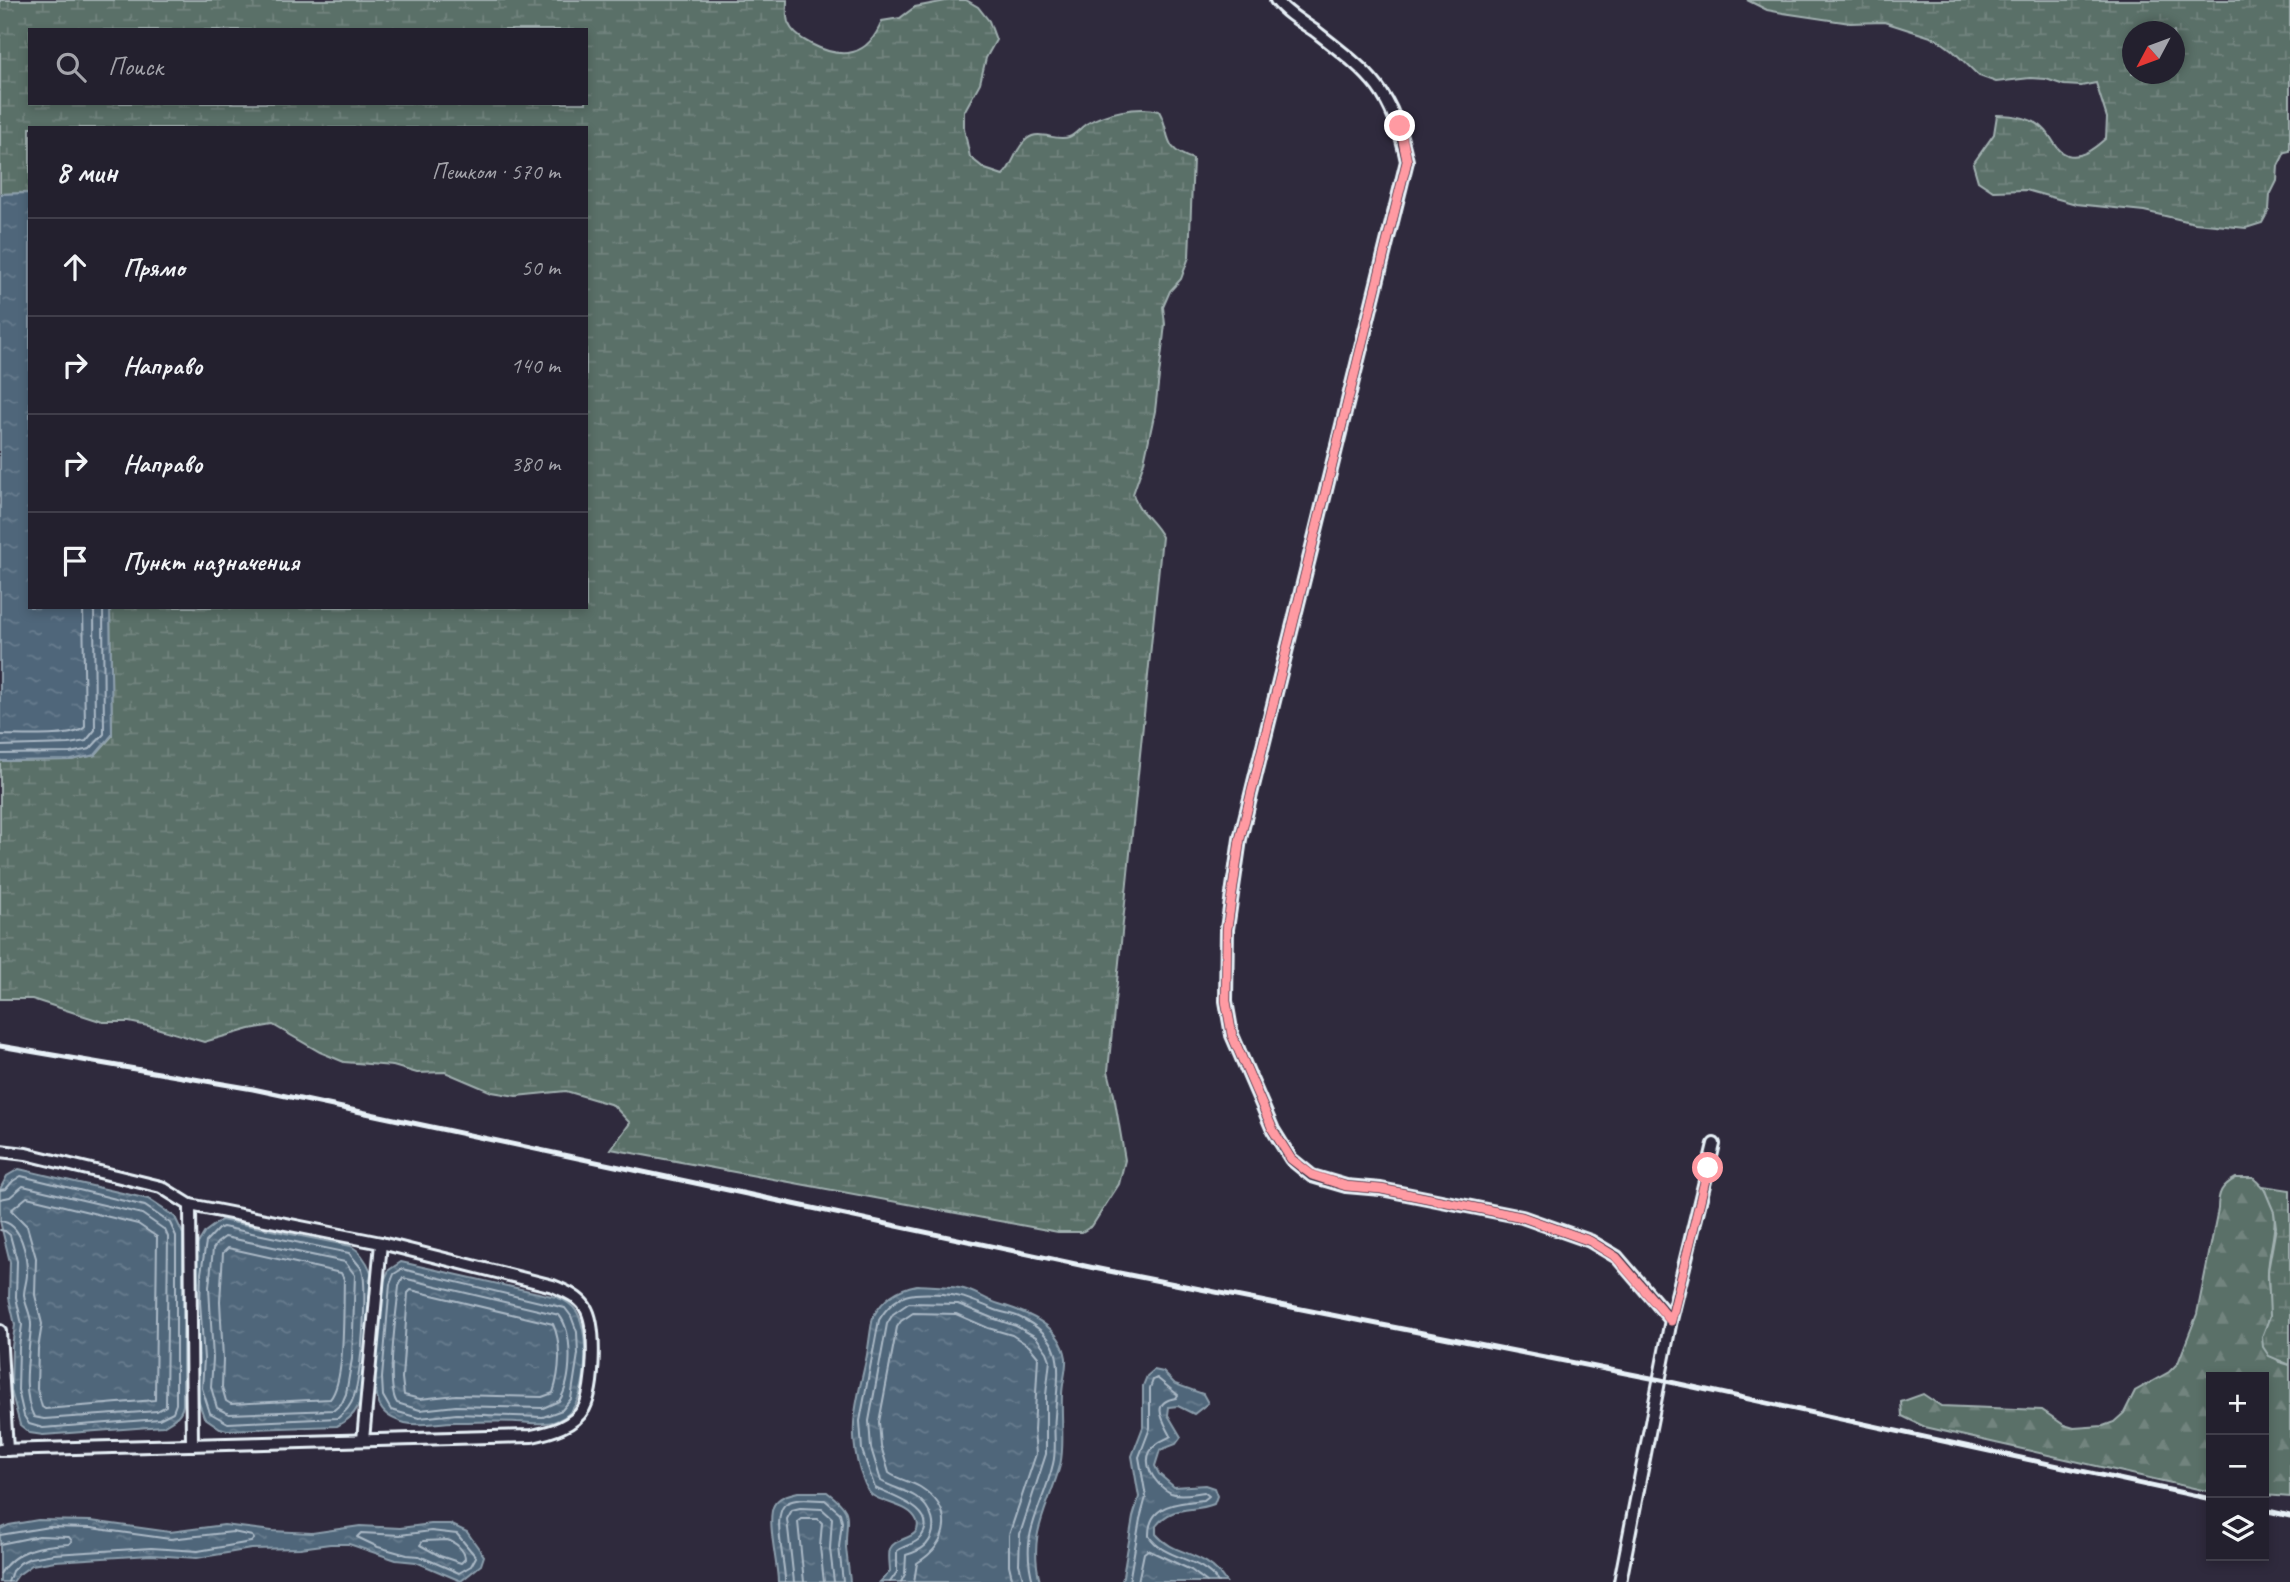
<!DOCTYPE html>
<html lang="ru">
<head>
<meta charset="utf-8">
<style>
	:root { --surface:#23202e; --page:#2f2d3a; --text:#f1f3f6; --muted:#a3a3aa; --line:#403e4a }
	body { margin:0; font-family:Caveat,sans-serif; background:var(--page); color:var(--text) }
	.controls { position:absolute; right:21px; bottom:21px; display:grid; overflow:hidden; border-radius:0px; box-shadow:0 4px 10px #0003 }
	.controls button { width:63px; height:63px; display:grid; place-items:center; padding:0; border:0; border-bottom:2px solid var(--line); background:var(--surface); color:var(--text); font:35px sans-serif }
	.compass { position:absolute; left:2122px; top:21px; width:63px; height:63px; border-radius:50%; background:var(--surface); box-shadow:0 4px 10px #0003; rotate:229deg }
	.stop { position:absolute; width:21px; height:21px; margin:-16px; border:5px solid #ff9aa2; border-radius:50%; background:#fff }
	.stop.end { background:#ff9aa2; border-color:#fff; box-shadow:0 2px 7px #0008 }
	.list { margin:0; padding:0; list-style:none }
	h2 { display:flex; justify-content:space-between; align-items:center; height:91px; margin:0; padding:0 28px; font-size:30px }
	h2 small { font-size:23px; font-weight:400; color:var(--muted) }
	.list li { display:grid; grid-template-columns:46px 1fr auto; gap:21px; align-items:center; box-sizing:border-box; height:98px; padding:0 28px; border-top:2px solid var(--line) }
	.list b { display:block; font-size:26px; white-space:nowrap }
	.list em { font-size:23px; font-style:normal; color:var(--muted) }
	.icon { flex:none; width:38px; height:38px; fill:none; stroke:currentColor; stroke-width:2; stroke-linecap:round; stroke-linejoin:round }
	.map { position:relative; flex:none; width:2290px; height:1582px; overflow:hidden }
	.search { position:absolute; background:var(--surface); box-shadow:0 4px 10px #0003; left:28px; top:28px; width:560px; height:77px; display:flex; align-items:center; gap:18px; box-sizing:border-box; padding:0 24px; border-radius:0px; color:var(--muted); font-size:26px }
	.panel { position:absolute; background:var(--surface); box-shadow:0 4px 10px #0003; left:28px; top:126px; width:560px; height:483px; border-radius:0px }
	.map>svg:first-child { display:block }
	.forest { fill:url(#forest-firs); stroke:#a1b0b0; stroke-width:2 }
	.wetland { fill:url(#wetland-marsh); stroke:#a1b0b0; stroke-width:2; fill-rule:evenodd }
	.water { fill:url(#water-ripples); stroke:#8c9eac; stroke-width:2 }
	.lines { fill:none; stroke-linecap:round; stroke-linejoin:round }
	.shore { stroke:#abb9c6; stroke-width:2 }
	.lane-casing { stroke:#e8f1f8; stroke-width:16 }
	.lane { stroke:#2f2a3d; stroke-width:10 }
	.rail { stroke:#e8f1f8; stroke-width:5 }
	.route { stroke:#ff9aa2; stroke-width:9 }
</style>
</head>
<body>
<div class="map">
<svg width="2290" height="1582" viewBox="0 0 2290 1582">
	<defs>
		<pattern id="forest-firs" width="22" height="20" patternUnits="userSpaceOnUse" patternTransform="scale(1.75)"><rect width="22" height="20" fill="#5a6f68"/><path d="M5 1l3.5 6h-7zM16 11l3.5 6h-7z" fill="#72847e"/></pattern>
		<pattern id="wetland-marsh" width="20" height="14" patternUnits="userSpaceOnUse" patternTransform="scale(1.75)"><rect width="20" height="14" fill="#5a6f68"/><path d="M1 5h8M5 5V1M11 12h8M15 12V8" fill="none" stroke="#72847e"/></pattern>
		<pattern id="water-ripples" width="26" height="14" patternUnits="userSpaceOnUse" patternTransform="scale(1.75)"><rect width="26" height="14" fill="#4f667a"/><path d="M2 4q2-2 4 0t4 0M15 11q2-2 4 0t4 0" fill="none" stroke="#687c8e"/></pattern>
	</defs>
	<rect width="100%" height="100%" fill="#2f2a3d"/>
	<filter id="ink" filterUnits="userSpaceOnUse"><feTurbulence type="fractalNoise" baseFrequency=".0143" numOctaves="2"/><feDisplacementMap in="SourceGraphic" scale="14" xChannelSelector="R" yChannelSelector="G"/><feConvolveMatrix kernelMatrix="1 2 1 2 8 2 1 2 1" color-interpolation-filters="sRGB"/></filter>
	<g filter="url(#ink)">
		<!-- forest -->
		<path class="forest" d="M2236,1178H2253C2290,1209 2269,1237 2268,1273C2267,1287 2272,1303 2270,1317C2269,1324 2265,1331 2262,1337L2279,1362L2290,1365V1497L2264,1495V1377H2211V1492L1925,1427L1902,1416L1901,1402L1923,1394L1941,1406L2042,1410L2064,1425L2074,1428L2103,1426L2114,1422L2124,1413L2135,1391L2169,1372L2178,1363L2197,1314L2218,1209C2218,1193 2221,1186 2236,1178Z"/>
		<!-- wetland -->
		<g class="wetland">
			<path d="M0,0H787C787,7 786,15 788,22C792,33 801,39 811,44C842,60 868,57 882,21L900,18L915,7L951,0H966L978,7L989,21L996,40L986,58L980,83L964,112V129L970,157L985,169L1003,175C1014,165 1015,148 1027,139C1040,129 1055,142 1069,137C1075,135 1080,128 1086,124C1104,113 1138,105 1159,111C1172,134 1160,148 1193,159L1189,257L1181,279L1170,291L1163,307L1165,324L1155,411L1144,462L1133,494C1138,513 1154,520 1162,537L1108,1071L1114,1095L1125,1160L1119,1184L1092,1226L1082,1232H1058L611,1149L630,1123L613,1105L566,1091L516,1096L492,1092L445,1072L417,1073L393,1066L344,1062L320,1052L273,1025L250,1029L204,1042L153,1027L129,1022H103L32,999H0V761L71,760L95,755L112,736L110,607H586V128H30V193L0,194ZM30,30H586V103H30Z"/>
			<path d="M1747,0H2290V151L2285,152L2278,166L2277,181L2270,195L2269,210L2262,223L2246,228L2195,223L2144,211L2076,204L2026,190L1993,191L1978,181L1973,164L1994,134L1997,115C2014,115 2032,117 2044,129C2051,135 2054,146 2062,152C2077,163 2095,148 2106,138L2107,118L2096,83L2081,86L2064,85L2046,79L2030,78L1996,82L1979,76L1952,50L1937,39L1884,22L1850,23L1783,13L1767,10ZM2132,32H2174V74H2132Z"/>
			<polygon points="2263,1186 2290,1190 2290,1365 2269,1356 2263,1347 2262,1337 2270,1316 2268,1271 2276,1227 2274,1212"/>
		</g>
		<!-- water -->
		<g class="water">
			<polygon points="30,193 30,607 110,607 112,735 95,755 71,760 0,761 0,194"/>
			<path d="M19,1169L148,1199L175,1217L183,1234V1405C181,1417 172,1420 163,1426L43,1435L30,1433L20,1425L11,1390L12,1347L15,1325L9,1298L10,1262L0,1221V1189L7,1176Z"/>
			<path d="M221,1220L351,1246C360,1251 367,1262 371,1272C370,1309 374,1375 357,1408C353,1416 345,1422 337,1426L227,1430L220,1428L204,1417L197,1397L195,1374L197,1359L193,1302L197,1245L205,1232Z"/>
			<path d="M401,1262L556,1297C565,1300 572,1304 577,1312C590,1334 589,1403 564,1417C559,1420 551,1423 544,1423C535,1424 526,1422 517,1422C498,1421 478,1422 459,1422C441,1421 423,1427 405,1423C395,1420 385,1416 380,1406C369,1384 381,1311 383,1283L389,1270Z"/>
			<path d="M917,1285C931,1286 945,1286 959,1288C974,1290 985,1300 999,1304C1026,1312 1061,1325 1066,1358C1067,1370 1062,1383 1062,1395C1061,1415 1065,1451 1059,1469C1046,1513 1028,1534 1040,1582H880L890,1571C890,1565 888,1555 890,1549C895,1536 923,1540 917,1521C911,1505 885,1504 872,1495C866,1491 863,1478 860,1471C847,1428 857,1402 866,1360C869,1346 870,1331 873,1317C883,1299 896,1289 917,1285Z"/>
			<path d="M1154,1370L1163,1372L1175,1384L1203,1394L1208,1403L1194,1414L1178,1406L1169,1407L1168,1415L1181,1437L1176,1444L1160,1450L1155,1466L1159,1474L1174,1487L1205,1485L1214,1488L1217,1496L1214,1504C1191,1513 1173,1504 1156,1526V1534C1175,1557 1204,1549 1226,1582H1122L1133,1517L1139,1497L1132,1456L1143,1427V1386L1147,1376Z"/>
			<path d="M798,1492H827C856,1514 845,1516 846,1547C847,1559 849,1571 850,1582H778C778,1565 766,1519 774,1505C779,1496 790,1494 798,1492Z"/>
			<polygon points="38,1520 91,1521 170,1532 224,1525 272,1531 312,1533 360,1526 400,1528 431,1524 450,1524 467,1532 484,1556 481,1565 461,1581 416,1562 396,1560 349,1544 330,1544 300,1548 251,1549 197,1558 151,1555 55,1561 32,1565 18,1575 13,1582 0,1582 0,1529 9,1525"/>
		</g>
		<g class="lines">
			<!-- shore -->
			<g class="shore">
				<path d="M0,735C18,735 74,739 85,727L83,607"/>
				<polyline points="0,746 69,744 86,741 95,730 94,607"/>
				<polyline points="0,754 70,753 90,749 104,734 103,607"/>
				<polyline points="0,1190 6,1189 13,1181 21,1176 145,1206 170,1223 176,1236 176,1404 173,1412 159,1419 43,1428 29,1424 24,1416 18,1390 19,1347 22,1325 16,1297 17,1261 10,1235 5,1231 0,1230"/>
				<polygon points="27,1197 138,1224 157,1237 155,1400 45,1409 42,1407 37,1389 38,1349 42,1324 35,1295 36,1258 27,1226 11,1210"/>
				<path d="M0,1199L10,1197L23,1186L142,1214L165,1230L168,1237L166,1406L157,1411L44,1419L34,1417C21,1392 29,1354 31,1327C32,1315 25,1306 24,1295C24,1288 27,1281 27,1274C27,1255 22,1223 0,1221"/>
				<path d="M223,1227L349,1253L362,1269C368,1289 361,1376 354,1396C351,1406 346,1411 338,1418L228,1423L210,1413L202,1388L204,1359L200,1302L201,1273L206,1242L218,1229Z"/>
				<polygon points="225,1237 345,1262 355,1275 352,1359 346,1394 342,1403 334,1410 229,1414 217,1408 211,1387 213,1359 209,1287 213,1249 217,1243"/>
				<path d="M228,1248L341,1273L344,1279C343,1305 346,1381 330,1399L231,1404L226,1401L222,1387L223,1359L220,1301L223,1253Z"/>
				<polygon points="402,1269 565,1308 571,1316 577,1332 578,1354 571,1399 562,1410 543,1417 457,1414 419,1418 391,1410 383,1396 382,1378 390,1284 394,1274"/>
				<path d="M403,1278L559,1315C574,1333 572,1382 559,1401L543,1408L456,1406L420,1410L397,1403C385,1386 397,1310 399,1286Z"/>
				<path d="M411,1290L553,1324C562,1344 560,1372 553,1393L542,1397L456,1395L420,1399L404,1395L402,1378L408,1293Z"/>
				<polygon points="431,1531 457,1534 476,1557 471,1566 459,1573 419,1556 407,1555 378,1547 357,1537 361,1533 400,1535"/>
				<polyline points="0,1535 49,1527 91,1528 170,1539 233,1532 252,1536 254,1539 251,1542 198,1551 151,1548 54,1554 30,1558 20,1563 12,1571 8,1582"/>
				<path d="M447,1540C455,1542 465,1550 465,1559L461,1563L440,1556L420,1545L423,1541Z"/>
				<path d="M0,1544L39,1536L69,1537L72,1541L69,1544C43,1545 14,1549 0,1574"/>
				<path d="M785,1582C786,1564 770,1513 787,1503C797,1497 813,1500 825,1500L840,1513L842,1522L839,1547L843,1582"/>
				<polyline points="794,1582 787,1519 792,1510 800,1508 822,1509 832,1518 830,1549 834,1582"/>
				<polyline points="804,1582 798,1522 802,1519 818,1519 822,1523 820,1547 824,1582"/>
				<path d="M890,1582L897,1572V1551C904,1545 915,1545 921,1537C941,1510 890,1496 875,1488L862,1450L860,1421L879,1320C896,1292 913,1292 943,1294C963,1295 975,1302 993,1309C1002,1313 1011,1313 1019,1317C1069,1340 1058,1370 1055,1416C1053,1432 1057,1449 1053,1464C1042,1511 1019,1531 1033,1582"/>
				<path d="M901,1582L905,1574L906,1555C913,1553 921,1550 926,1545C940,1529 932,1508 916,1497C905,1490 893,1488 881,1481L871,1448L869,1421L887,1324L893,1314L909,1303L958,1304L992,1318L1016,1326L1036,1337L1047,1352L1050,1360L1046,1395V1454L1020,1534L1019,1564L1024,1582"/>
				<path d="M914,1582L917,1563C950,1543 955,1509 920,1487C910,1481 899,1480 889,1473L881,1446L879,1422L897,1327L901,1321L913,1313L956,1314L988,1328L1012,1335L1029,1346L1038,1357L1034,1430L1036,1454L1009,1535V1565L1013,1582"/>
				<path d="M1129,1582L1140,1519L1146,1497L1139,1457L1150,1428V1388L1153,1380L1157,1378L1178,1395L1176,1398C1149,1402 1164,1422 1171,1436C1167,1439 1161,1440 1157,1444C1137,1459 1154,1485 1171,1493C1181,1497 1194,1493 1204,1492L1209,1496L1204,1500C1179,1503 1148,1503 1149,1536C1164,1560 1200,1556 1218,1582"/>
				<polyline points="1138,1582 1144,1553 1148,1550 1191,1570 1207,1582"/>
			</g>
			<defs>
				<g id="lane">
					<path d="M1276,0C1286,13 1302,22 1315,31C1370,74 1392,89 1407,161L1240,839L1227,929L1226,1001L1232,1035L1273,1130L1291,1159L1312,1176L1346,1186L1381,1189L1522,1217L1590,1241L1617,1257L1671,1320L1620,1582"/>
					<path d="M0,1151L26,1154L161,1187L190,1205L381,1243L553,1286C564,1291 578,1296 585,1307C597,1325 594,1389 584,1408C574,1426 551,1432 532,1436L0,1450"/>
					<polyline points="190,1205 192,1445"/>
					<polyline points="1671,1320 1714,1144"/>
					<polyline points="0,1331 7,1450"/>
					<polyline points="363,1440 381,1243"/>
				</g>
			</defs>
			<!-- lane casing -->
			<use href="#lane" class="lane-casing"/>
			<!-- lane -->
			<use href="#lane" class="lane"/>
			<!-- rail -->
			<g class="rail">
				<polyline points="0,1046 253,1089 1099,1269 1661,1380 2211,1499"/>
				<polyline points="2264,1510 2290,1516"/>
			</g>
		</g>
	</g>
	<g class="lines" filter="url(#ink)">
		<!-- route -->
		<polyline class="route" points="1400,126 1407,161 1240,839 1227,929 1226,1001 1232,1035 1273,1130 1291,1159 1312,1175 1346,1186 1381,1189 1522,1217 1590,1241 1616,1257 1671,1321 1708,1168"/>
	</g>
</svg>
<div class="controls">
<button>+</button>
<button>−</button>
<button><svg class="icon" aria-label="layers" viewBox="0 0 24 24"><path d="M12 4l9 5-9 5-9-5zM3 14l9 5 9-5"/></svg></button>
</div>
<svg class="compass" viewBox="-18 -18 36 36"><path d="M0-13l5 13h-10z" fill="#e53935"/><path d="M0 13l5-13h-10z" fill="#a3a3aa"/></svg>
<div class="stop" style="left:1708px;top:1168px"></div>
<div class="stop end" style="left:1400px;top:126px"></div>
<div class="search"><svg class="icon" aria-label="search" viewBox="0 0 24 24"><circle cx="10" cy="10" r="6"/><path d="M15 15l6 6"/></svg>Поиск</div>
<section class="panel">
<h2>8 мин<small>Пешком · 570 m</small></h2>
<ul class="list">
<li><svg class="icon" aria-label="ahead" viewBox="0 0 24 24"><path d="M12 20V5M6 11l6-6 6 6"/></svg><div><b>Прямо</b></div><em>50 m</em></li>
<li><svg class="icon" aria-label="right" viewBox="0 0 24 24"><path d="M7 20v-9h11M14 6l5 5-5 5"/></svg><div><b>Направо</b></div><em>140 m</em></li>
<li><svg class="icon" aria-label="right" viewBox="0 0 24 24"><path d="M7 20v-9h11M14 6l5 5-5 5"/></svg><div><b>Направо</b></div><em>380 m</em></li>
<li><svg class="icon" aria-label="arrive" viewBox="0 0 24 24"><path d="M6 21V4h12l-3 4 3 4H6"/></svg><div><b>Пункт назначения</b></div></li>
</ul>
</section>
</div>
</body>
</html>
